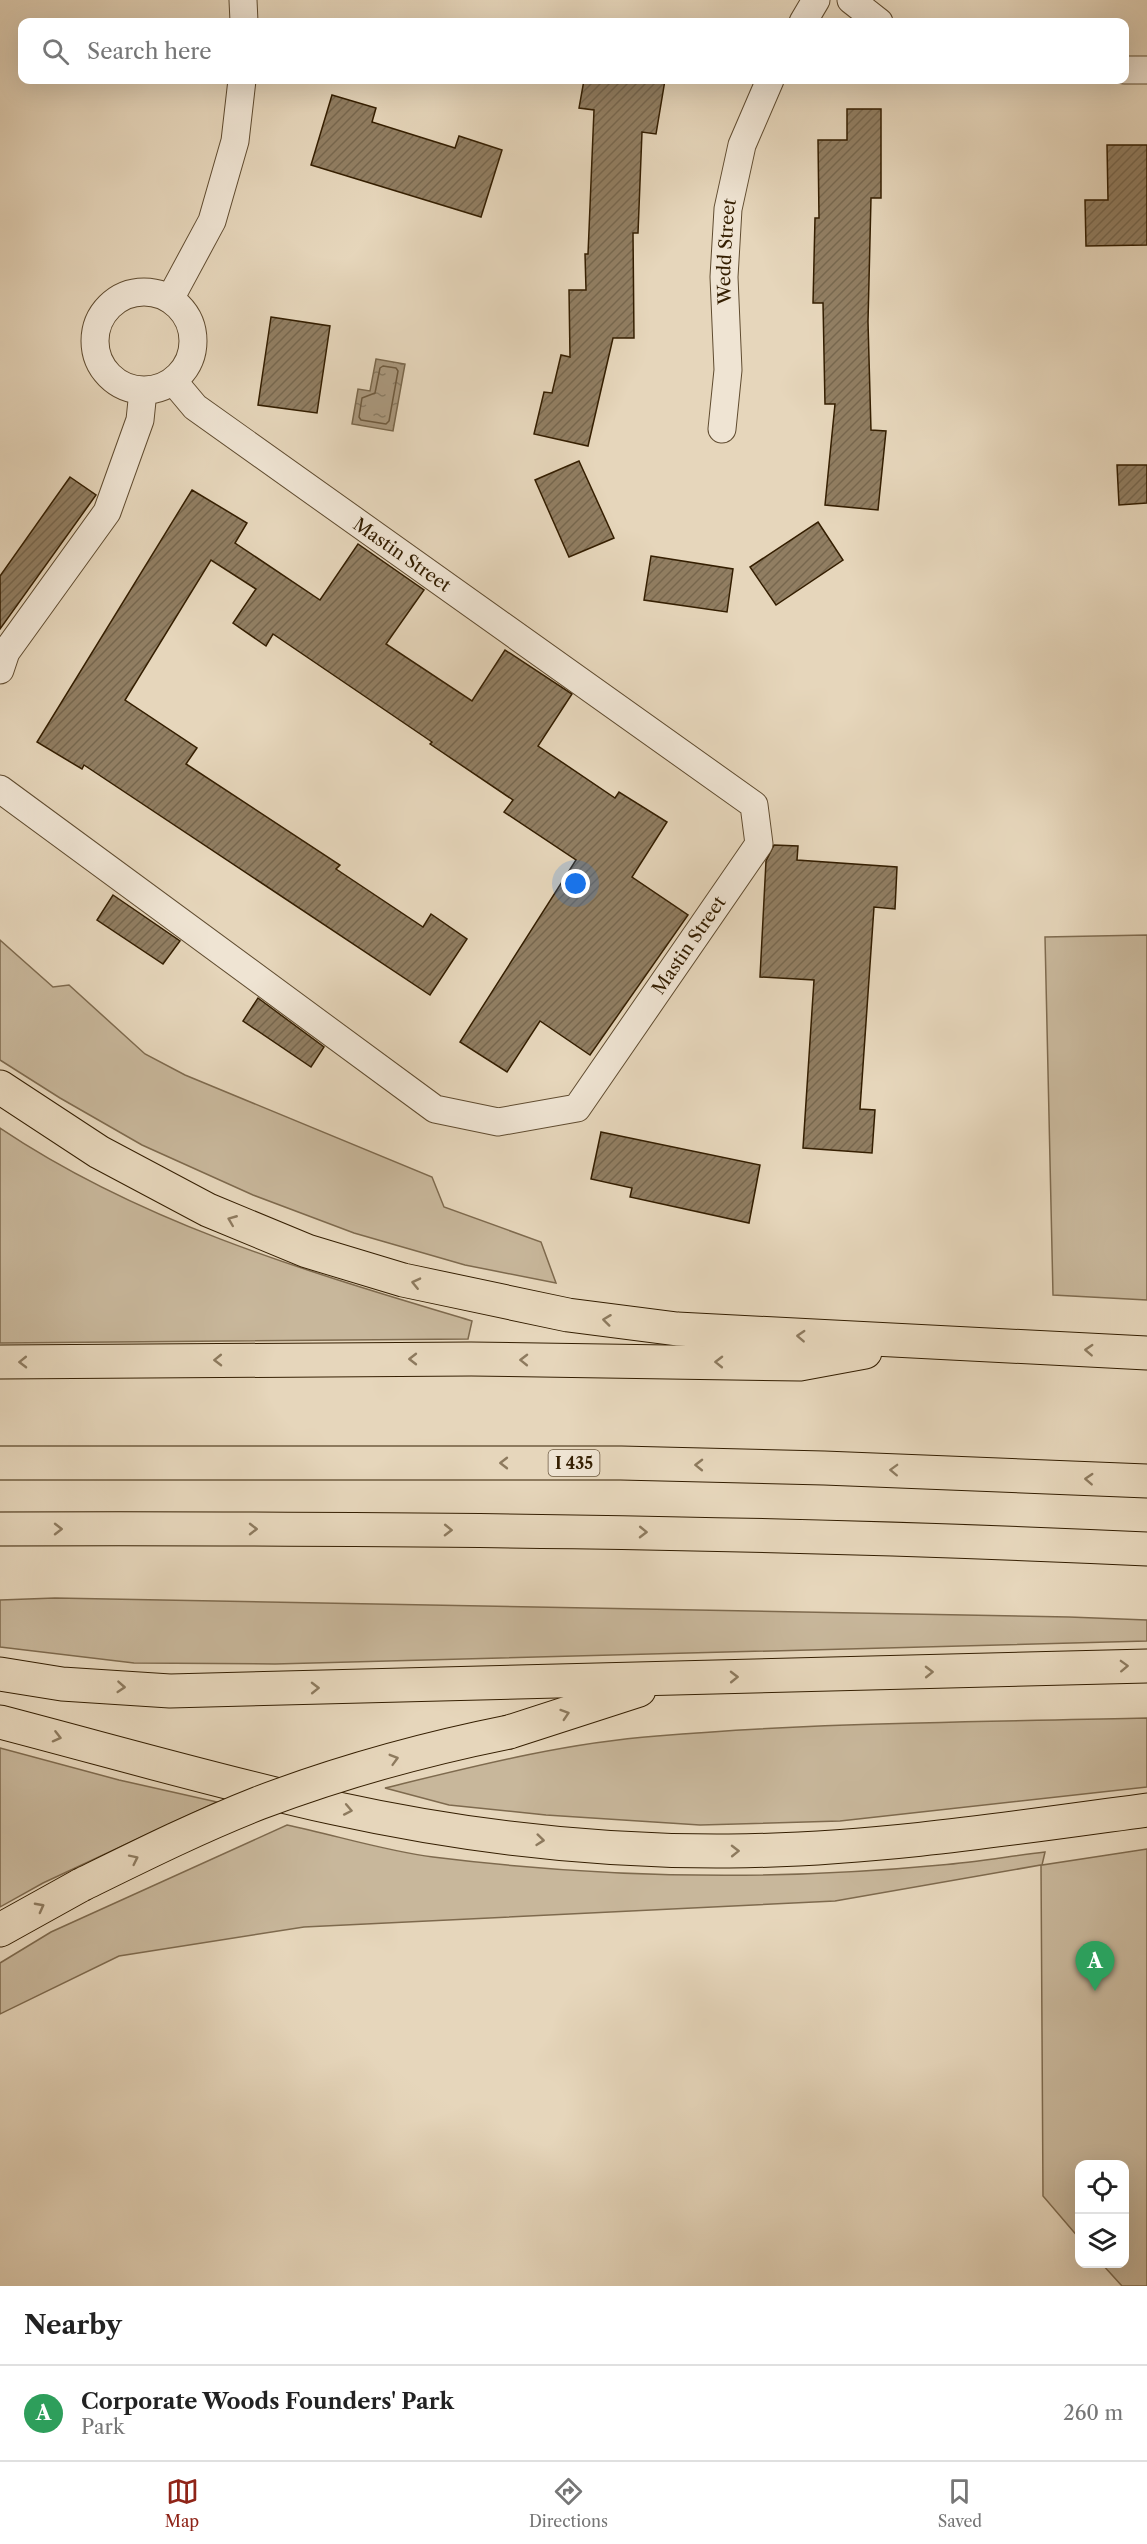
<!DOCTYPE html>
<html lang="en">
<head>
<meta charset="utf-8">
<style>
	:root { --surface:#fff; --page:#f6f6f6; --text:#222; --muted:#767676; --line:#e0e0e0; --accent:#8f2418 }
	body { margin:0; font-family:"Libre Caslon Text",serif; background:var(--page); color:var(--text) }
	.controls { position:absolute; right:18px; bottom:18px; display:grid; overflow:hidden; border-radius:12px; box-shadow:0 6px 24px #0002 }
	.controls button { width:54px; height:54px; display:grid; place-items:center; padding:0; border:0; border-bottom:2px solid var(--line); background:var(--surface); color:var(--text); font:30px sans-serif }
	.you { position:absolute; left:576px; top:884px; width:21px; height:21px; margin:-15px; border:4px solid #fff; border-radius:50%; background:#1a73e8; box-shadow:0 0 0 9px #1a73e833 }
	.badge { display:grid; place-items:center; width:39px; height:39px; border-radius:50%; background:var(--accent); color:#fff; font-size:20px; font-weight:700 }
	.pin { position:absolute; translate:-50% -50px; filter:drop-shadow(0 2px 3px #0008) }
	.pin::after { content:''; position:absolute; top:32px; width:21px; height:18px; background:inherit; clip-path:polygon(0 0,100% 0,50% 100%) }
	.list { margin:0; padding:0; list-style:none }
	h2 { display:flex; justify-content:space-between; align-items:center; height:78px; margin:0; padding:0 24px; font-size:26px }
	h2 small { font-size:20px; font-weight:400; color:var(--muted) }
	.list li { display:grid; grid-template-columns:39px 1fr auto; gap:18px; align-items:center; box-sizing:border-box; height:96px; padding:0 24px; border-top:2px solid var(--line) }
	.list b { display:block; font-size:22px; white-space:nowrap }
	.list p { margin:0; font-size:20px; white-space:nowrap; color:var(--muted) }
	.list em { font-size:20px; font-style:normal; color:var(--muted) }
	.icon { flex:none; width:33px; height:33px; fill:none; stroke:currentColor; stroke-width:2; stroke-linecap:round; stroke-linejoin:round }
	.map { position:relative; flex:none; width:1147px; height:2286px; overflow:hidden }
	.search { position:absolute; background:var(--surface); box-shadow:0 6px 24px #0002; left:18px; right:18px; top:18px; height:66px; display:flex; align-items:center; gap:15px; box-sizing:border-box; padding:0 21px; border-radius:12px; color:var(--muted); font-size:22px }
	.sheet { height:174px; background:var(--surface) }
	nav { display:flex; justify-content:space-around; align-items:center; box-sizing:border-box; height:84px; border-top:2px solid var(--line); background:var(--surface); font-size:16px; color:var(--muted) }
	nav a { display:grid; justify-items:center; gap:3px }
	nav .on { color:var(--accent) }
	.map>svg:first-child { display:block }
	.green { fill:#c8b79b; stroke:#7e6a4e; stroke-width:1.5 }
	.water { fill:url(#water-ripples); stroke:#7a674b; stroke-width:1.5 }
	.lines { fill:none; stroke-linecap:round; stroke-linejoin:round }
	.shore { stroke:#6e5a3e; stroke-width:1.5 }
	.building { fill:url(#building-hatch); stroke:#341e01; stroke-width:1.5 }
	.minor-casing { stroke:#604c30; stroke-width:29 }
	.motorway-casing { stroke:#341e01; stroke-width:35 }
	.minor { stroke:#efe4d3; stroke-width:27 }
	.motorway { stroke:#e6d6bb; stroke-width:33 }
	.motorway-bridge-casing { stroke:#341e01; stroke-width:35; stroke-linecap:butt }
	.motorway-bridge { stroke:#e6d6bb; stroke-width:33 }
	.oneway { stroke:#8d7a5e }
	.labels { text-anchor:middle; stroke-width:4.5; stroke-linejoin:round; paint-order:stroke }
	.shield { fill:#efe4d3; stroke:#6c5940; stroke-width:1.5 }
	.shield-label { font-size:16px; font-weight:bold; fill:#341e01 }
	.street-label { font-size:18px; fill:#341e01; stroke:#efe4d3 }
</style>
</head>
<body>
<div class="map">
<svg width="1147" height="2286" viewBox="0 0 1147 2286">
	<defs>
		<pattern id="water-ripples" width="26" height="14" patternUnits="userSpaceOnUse" patternTransform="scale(1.5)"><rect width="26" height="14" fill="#a9977c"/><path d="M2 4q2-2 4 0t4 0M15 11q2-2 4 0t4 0" fill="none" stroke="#8a7b63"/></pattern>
		<pattern id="building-hatch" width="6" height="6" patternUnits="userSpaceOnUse" patternTransform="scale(1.5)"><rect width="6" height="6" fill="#917e62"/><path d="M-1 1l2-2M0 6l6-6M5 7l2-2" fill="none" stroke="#77674e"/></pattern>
	</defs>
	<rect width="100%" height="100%" fill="#e6d6bb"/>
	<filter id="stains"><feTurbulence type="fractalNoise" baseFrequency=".00333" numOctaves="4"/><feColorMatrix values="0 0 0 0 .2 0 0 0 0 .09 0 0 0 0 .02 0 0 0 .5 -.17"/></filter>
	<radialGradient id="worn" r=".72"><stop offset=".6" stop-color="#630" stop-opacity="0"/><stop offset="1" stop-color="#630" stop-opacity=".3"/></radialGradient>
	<!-- green -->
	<g class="green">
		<polygon points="1147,935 1147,1300 1053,1295 1045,937"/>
		<polygon points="0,940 53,987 69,985 145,1054 185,1075 432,1177 444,1207 541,1242 556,1283 465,1265 354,1233 253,1195 142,1145 60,1098 0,1060"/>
		<path d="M0,1128C143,1224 309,1272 472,1321L468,1339L0,1343Z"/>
		<polygon points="55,1598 1069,1617 1147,1620 1147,1641 275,1664 134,1663 0,1647 0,1600"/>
		<path d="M1147,1718V1787L840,1821L700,1825L546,1815L449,1805L385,1788C475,1766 564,1743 657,1736C819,1722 984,1722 1147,1718Z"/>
		<polygon points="0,1748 119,1780 217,1802 43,1883 0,1907"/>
		<path d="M287,1825C335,1835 385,1851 433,1857C601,1878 773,1881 941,1865C976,1862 1011,1856 1045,1852L1042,1865L1147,1849V2286H1122L1102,2264H1124V2164H1080L1079,2238L1043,2196L1041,1865L835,1901L304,1927L119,1956L0,2014V1963L51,1932Z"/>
	</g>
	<!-- water -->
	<polygon class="water" points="376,359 405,364 393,431 352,424 358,389 370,391"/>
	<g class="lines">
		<!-- shore -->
		<polygon class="shore" points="383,366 396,368 398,371 389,421 386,424 361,420 359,417 362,398 375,393 380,368"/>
	</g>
	<!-- building -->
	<g class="building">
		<polygon points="584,80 665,80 656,134 642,132 638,233 633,233 634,338 613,338 588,446 534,434 544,392 552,393 561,355 570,357 569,290 586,290 585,254 588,254 594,110 579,108"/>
		<polygon points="332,95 376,108 372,122 455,148 459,136 502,150 481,217 311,165"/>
		<polygon points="847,109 881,109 881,198 871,198 868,322 871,430 886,431 878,510 825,505 835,404 825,404 823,303 813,303 815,218 819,218 818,140 847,140"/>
		<polygon points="1107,145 1147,145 1147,245 1086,246 1085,200 1108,200"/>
		<polygon points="271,317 330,326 317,413 258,405"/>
		<polygon points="579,461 614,538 569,557 535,480"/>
		<polygon points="1117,465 1147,465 1147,503 1119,505"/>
		<polygon points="70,477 96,495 0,629 0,576"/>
		<polygon points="192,490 247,523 235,543 320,600 358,544 424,590 386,644 472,701 505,650 572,694 538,746 615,798 619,792 667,822 632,877 688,915 590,1055 540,1021 507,1072 460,1042 576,860 504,812 513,800 430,744 432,742 273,634 266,646 233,623 256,589 211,560 125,700 197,748 186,764 340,865 336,869 423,927 431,914 467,939 430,995 84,765 82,769 37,742"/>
		<polygon points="818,522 843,560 776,605 750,567"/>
		<polygon points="651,556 733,569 727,612 644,600"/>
		<polygon points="774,845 798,846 797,860 897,867 895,909 874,907 860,1109 875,1110 872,1153 803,1148 814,980 760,977 766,861"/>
		<polygon points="113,895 180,941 163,964 97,920"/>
		<polygon points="258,998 324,1047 311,1067 243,1021"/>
		<polygon points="601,1132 760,1165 749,1223 630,1197 632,1188 591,1179"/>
	</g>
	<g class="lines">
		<defs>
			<g id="minor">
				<polyline points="243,0 244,22"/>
				<polyline points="851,0 879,22"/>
				<polyline points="803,22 816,0"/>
				<polyline points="1124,70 1147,70"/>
				<circle cx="144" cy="341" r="49"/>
				<polyline points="170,299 212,221 235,141 242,80"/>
				<path id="s1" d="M722,429L728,370L724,277L728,209L742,145L770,80"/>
				<polyline points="0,670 6,652 107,512 140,420 143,391"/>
				<path id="s2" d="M0,789L435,1109L498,1122L577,1108L759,844L754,805L195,407L174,382"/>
			</g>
			<g id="motorway">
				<polyline points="0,1087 99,1152 208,1210 307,1251 403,1280 568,1315 677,1329 1147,1353"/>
				<polyline points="0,1362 471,1359 800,1364 865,1352"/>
				<polyline points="0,1463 621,1463 824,1468 1147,1481"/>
				<path d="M0,1529C383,1528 765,1531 1147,1549"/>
				<polyline points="0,1674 62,1684 170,1691 1147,1666"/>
				<path d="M0,1722C111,1751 222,1783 334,1808C462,1836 597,1852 729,1851C869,1850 1008,1829 1147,1810"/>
				<polyline points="509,1732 639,1690"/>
				<polyline points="0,1930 81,1885"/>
			</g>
		</defs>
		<!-- minor casing -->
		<use href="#minor" class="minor-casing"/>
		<!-- motorway casing -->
		<use href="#motorway" class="motorway-casing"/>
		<!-- minor -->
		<use href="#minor" class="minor"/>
		<!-- motorway -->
		<use href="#motorway" class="motorway"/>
		<defs>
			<path id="motorway-bridge" d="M81,1885C140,1856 198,1827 259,1803C341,1772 424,1749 509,1732"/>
		</defs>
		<!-- motorway-bridge casing -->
		<use href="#motorway-bridge" class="motorway-bridge-casing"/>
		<!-- motorway-bridge -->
		<use href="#motorway-bridge" class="motorway-bridge"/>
	</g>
	<!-- one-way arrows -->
	<defs><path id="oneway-chevron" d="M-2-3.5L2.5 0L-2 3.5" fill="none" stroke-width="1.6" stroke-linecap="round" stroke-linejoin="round" transform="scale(1.5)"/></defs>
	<g class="oneway">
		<use href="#oneway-chevron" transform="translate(232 1220) rotate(-158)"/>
		<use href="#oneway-chevron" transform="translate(416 1283) rotate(-167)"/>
		<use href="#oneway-chevron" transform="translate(607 1320) rotate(-173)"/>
		<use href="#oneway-chevron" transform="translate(801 1336) rotate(-177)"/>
		<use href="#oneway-chevron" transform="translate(1089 1350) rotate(-177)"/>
		<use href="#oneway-chevron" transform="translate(413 1359) rotate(180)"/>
		<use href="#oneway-chevron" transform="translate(218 1360) rotate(179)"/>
		<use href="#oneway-chevron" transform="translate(524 1360) rotate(-179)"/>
		<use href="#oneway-chevron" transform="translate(23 1362) rotate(179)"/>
		<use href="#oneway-chevron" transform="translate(719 1362) rotate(-179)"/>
		<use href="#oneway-chevron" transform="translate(504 1463) rotate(-180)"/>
		<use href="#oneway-chevron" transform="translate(699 1465) rotate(-179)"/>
		<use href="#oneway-chevron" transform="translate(894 1470) rotate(-178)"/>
		<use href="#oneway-chevron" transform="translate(1089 1479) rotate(-177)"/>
		<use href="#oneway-chevron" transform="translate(58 1529)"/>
		<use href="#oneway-chevron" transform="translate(253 1529)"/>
		<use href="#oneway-chevron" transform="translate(448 1530) rotate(1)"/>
		<use href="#oneway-chevron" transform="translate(643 1532) rotate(1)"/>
		<use href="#oneway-chevron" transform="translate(1124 1666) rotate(-2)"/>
		<use href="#oneway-chevron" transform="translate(929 1672) rotate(-1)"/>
		<use href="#oneway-chevron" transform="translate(734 1677) rotate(-1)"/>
		<use href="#oneway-chevron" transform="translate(121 1687) rotate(4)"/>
		<use href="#oneway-chevron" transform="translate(315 1688) rotate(-1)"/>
		<use href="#oneway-chevron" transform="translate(565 1714) rotate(-18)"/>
		<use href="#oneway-chevron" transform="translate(57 1737) rotate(14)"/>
		<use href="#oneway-chevron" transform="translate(394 1759) rotate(-16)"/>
		<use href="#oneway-chevron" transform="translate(348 1810) rotate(11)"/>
		<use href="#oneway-chevron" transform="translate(540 1840) rotate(6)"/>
		<use href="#oneway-chevron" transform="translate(735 1851) rotate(-1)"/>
		<use href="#oneway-chevron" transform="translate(134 1859) rotate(-26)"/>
		<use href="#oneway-chevron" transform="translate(40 1907) rotate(-28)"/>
	</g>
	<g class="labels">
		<!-- shield labels -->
		<rect class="shield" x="548.5" y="1450" width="51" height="26" rx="4.5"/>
		<g class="shield-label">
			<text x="574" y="1469">I 435</text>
		</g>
		<!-- street labels -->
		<g class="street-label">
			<text dy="6" stroke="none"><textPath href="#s1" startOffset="178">Wedd Street</textPath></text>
			<text transform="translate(402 555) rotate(35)" y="6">Mastin Street</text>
			<text dy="6" stroke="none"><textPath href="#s2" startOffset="882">Mastin Street</textPath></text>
		</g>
	</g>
	<rect width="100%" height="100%" filter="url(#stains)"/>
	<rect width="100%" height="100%" fill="url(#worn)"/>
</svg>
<div class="controls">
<button><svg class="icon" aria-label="locate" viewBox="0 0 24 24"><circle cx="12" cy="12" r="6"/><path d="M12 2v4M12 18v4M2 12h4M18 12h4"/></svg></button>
<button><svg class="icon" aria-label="layers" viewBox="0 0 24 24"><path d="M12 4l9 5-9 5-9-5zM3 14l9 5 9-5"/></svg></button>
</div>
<div class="you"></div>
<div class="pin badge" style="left:1095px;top:1991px;background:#2e9e5b">A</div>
<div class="search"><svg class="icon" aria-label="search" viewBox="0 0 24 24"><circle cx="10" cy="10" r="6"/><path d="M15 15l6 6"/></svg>Search here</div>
</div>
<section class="sheet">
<h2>Nearby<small></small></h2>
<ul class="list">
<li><span class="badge" style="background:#2e9e5b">A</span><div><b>Corporate Woods Founders' Park</b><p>Park</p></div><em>260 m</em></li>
</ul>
</section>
<nav>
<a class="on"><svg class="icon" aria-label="map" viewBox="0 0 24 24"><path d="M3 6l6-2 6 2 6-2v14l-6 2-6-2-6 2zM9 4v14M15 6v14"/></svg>Map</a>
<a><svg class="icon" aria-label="directions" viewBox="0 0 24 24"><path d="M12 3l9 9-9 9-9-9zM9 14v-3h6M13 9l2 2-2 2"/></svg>Directions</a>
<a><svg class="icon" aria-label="saved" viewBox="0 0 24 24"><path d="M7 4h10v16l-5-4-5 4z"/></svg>Saved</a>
</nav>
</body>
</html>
